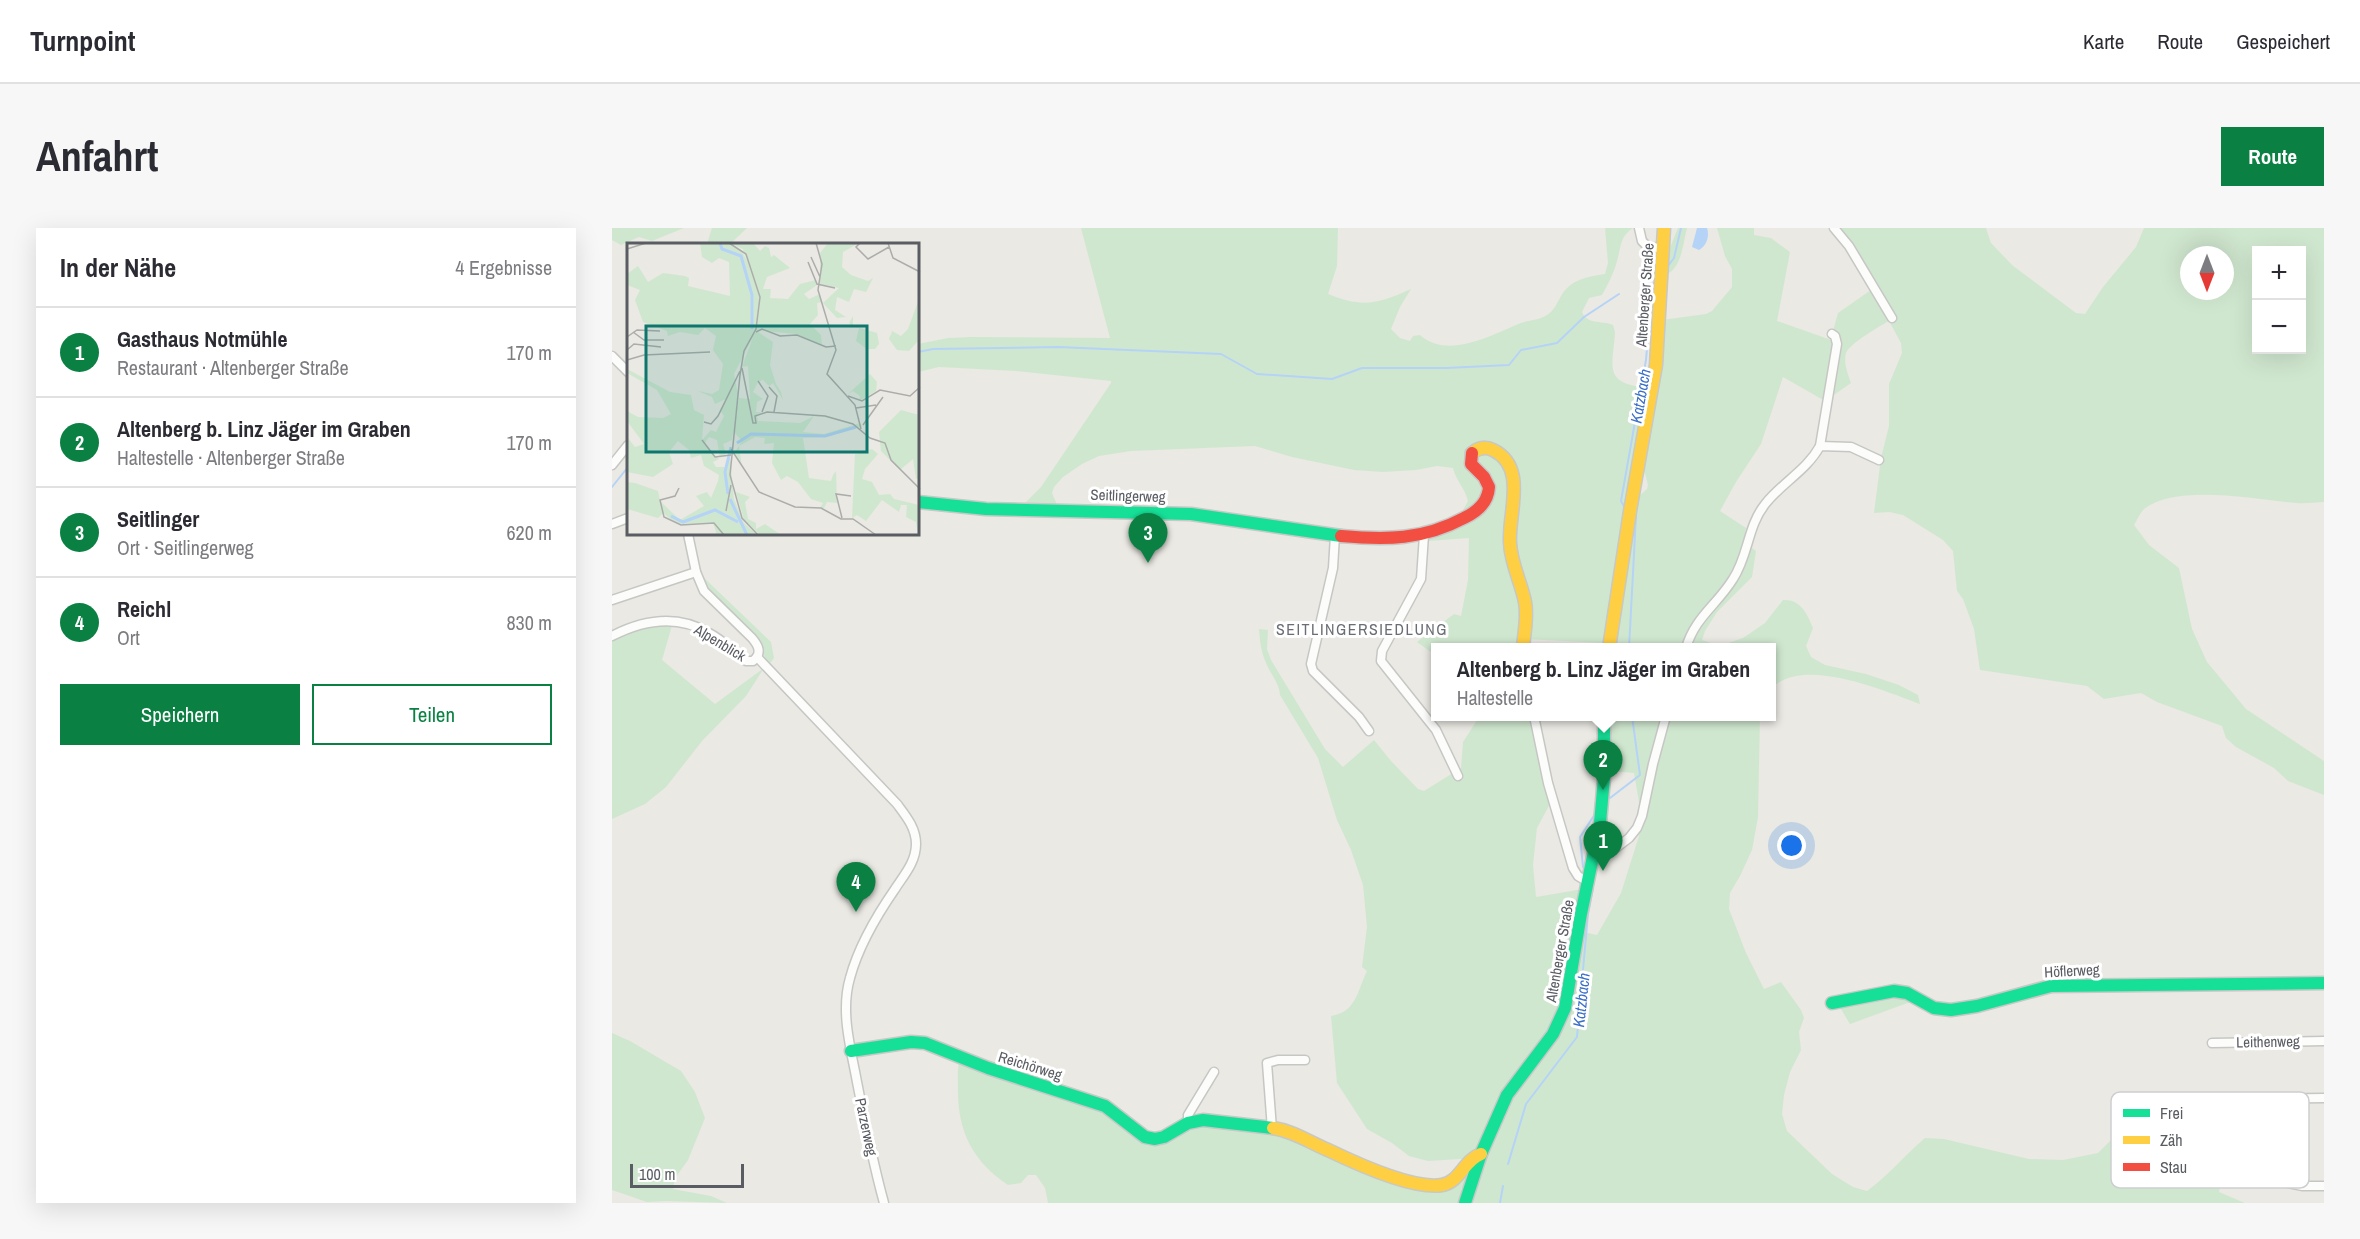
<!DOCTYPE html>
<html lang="de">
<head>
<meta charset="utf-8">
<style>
	:root { --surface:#fff; --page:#f7f7f7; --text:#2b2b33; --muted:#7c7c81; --line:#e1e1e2; --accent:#0b8043 }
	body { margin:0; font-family:"Archivo Narrow",sans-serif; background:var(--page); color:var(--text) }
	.controls { position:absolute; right:18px; top:18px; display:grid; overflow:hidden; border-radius:0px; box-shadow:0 6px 24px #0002 }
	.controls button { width:54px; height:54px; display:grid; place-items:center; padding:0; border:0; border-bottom:2px solid var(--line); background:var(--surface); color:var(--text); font:30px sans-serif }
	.compass { position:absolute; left:1568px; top:18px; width:54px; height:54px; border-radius:50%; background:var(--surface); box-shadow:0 6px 24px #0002; rotate:180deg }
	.scale { position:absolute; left:18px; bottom:15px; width:114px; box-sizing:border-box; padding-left:6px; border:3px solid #595c62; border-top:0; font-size:16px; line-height:21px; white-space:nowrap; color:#595c62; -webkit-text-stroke:4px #fff; paint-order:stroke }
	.you { position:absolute; left:1180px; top:618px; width:21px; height:21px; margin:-15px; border:4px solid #fff; border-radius:50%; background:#1a73e8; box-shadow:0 0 0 9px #1a73e833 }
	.badge { display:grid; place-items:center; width:39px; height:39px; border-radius:50%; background:var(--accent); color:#fff; font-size:20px; font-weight:700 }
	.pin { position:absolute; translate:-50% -50px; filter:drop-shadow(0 2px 3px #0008) }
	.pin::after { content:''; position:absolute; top:32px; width:21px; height:18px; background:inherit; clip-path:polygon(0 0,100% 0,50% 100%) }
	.popup { position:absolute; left:819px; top:415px; width:345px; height:78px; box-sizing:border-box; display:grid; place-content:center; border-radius:0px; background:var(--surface); filter:drop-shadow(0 2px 4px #0005); font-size:20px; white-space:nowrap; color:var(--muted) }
	.popup b { font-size:22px; color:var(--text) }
	.popup::after { content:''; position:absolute; left:50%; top:100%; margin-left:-12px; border:12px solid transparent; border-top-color:var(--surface) }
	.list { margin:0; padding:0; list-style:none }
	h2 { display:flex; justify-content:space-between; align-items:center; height:78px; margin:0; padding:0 24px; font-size:26px }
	h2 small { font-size:20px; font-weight:400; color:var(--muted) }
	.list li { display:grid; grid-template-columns:39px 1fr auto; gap:18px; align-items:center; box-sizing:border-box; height:90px; padding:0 24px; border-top:2px solid var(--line) }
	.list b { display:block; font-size:22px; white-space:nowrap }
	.list p { margin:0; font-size:20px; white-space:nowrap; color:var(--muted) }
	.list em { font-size:20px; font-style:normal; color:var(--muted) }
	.actions { display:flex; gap:12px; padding:18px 24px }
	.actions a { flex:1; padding:14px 0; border:2px solid var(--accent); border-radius:0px; text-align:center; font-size:21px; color:var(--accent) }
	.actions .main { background:var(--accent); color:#fff }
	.map { position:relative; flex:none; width:1712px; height:975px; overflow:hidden; border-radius:0px }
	header { display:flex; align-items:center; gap:36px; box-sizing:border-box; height:84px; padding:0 30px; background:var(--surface); border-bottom:2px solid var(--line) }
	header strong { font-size:28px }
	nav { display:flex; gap:33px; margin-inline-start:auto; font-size:21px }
	.intro { display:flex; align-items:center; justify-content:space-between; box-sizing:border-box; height:144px; padding:0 36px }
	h1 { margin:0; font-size:42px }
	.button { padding:15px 27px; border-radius:0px; background:var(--accent); color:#fff; font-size:21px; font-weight:700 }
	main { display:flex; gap:36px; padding:0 36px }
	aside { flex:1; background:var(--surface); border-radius:0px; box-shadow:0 6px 24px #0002 }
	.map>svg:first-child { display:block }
	.green { fill:#d0e7cf; fill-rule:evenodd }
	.water { fill:#b5d3f7 }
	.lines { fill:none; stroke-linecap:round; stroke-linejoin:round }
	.stream { stroke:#b5d3f7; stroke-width:2 }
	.street-casing { stroke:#c6c7c5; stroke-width:11 }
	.fast-casing { stroke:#c7c8c7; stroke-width:15 }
	.slow-casing { stroke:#c7c8c7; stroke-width:15 }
	.jam-casing { stroke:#c7c8c7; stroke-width:15 }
	.street { stroke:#fcfcfb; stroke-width:8 }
	.fast { stroke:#16e098; stroke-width:12 }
	.slow { stroke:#ffcf43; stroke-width:12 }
	.jam { stroke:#f24e42; stroke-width:12 }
	.labels { text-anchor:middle; stroke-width:6; stroke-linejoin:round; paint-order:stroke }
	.street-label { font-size:15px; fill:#595c62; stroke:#fff }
	.water-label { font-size:16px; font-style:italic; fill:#3b70c8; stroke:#fff }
	.neighbourhood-label { font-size:16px; letter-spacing:1.5px; fill:#6a6e74; stroke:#fff }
	.inset-river { fill:none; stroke:#b5d3f7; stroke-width:3 }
	.inset-road { fill:none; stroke:#acadab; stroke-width:1.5 }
	.view { fill:#0f766e; fill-opacity:0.15; stroke:#0f766e; stroke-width:3 }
	.inset-edge { fill:none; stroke:#595c62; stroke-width:3 }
	.key { fill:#fff; stroke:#cdced0; stroke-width:1.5 }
	.key-label { font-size:16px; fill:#595c62 }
</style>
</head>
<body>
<header>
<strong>Turnpoint</strong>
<nav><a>Karte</a><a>Route</a><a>Gespeichert</a></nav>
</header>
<div class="intro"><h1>Anfahrt</h1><a class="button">Route</a></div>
<main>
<aside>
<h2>In der Nähe<small>4 Ergebnisse</small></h2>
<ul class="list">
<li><span class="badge">1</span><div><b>Gasthaus Notmühle</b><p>Restaurant · Altenberger Straße</p></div><em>170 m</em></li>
<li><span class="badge">2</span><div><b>Altenberg b. Linz Jäger im Graben</b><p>Haltestelle · Altenberger Straße</p></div><em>170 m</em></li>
<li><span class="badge">3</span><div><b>Seitlinger</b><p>Ort · Seitlingerweg</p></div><em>620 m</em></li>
<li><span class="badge">4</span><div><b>Reichl</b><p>Ort</p></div><em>830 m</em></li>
</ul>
<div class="actions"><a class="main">Speichern</a><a>Teilen</a></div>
</aside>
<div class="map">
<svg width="1712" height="975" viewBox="0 0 1712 975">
	<rect width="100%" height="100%" fill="#eae9e3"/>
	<!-- green -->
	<g class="green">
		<polygon points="0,0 72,0 40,13 27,9 9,17 0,12"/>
		<polygon points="100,0 135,0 118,16 95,16"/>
		<path d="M469,0H726L725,38L716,66C749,80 767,76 799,61L788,79L779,101L788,110L798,113L801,108L808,107C836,132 879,107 909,95C918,92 927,92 935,87C942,83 945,75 949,68C959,51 975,49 993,46L996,35L993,0H1021C1008,8 1009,19 1005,33C1003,42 995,59 990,67L977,70L970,84C975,97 989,92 1001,97L1003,104C1001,140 990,155 1036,160L993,415L910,411L909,419L823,420V427L805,414L842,386L849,388L856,352L857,310L816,313L817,310L851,287V282L856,273C853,260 844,253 841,240L825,238L804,242L771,244L742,242L680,229L643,218L519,223L487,228L470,236L451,249L442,259L440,265L446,279L410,278L429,259L499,155V153L404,143L327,139L306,144V116L336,110L359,109L498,110Z"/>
		<path d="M1066,0H1075C1071,15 1070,39 1055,46L1057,22Z"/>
		<path d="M1105,0H1142V7L1159,10L1178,24L1165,93L1222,113L1213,173L1171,149L1149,216L1124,254L1108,283L1134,300L1128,330L1123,338H1129L1140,320L1144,323L1140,349L1105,384L1093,403L1090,412L1108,418L1131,410L1153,395L1171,372C1188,371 1195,385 1201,400L1194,418L1199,429L1213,437L1254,446L1287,457L1306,467L1308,476C1272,463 1190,427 1159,461V420H1001L1021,282L1027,268L1035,261L1036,257L1031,238L1050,92L1094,86L1100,83L1120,59V41L1113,28Z"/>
		<path d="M1225,0H1374L1379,15L1400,37L1464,85L1473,86L1491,59L1524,19L1532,0H1712V274C1703,274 1693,276 1684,275C1645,272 1565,255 1532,281C1528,285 1525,292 1522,297L1537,317L1567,340L1580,401L1595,434L1634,481L1712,533V567L1676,553L1662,540L1624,519L1614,510L1610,498L1545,474L1529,465L1492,471L1475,458L1368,442L1362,401L1351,371L1345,363L1341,323L1331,312L1291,287L1277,284L1262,285L1269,230L1277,198V156L1290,125L1289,115L1277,93C1268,98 1237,116 1234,125C1231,135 1236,146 1239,155L1219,169L1227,117L1221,103L1226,85L1259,62ZM1644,22H1690V122H1644ZM1577,27H1613V63H1577Z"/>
		<polygon points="88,346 159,414 162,430 156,438 150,422 94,360"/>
		<polygon points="61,394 50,432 103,476 152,440 134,468 90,513 54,559 33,576 0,591 0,411 28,399"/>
		<path d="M647,401L656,402L655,421L659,432L713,521L731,539L762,512L779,533L806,561L812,563L849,540L851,514L867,489H920L939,574L925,600L921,637L924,669L971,661L949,780L864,930L816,933L797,928L780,915L755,901L725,855L719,788C744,784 745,764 755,743L750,739L755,699L751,657L739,622L725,592L706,530L668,467C667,454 659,447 654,435C649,424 648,413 647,401Z"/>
		<path d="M996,488L1148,489L1146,589L1140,622L1128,648L1118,665L1117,681L1134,725L1152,761L1169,754L1189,782L1192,790L1187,804L1189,822L1178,844L1172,867L1170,886L1175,903L1220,946L1241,959L1255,963C1276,948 1293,927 1313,910L1332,911L1417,931L1451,932L1486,925L1498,913L1547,900L1550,936L1567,943C1581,932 1597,941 1610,949L1607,964L1633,975H857L891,883L957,782L963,759L971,704L985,707L1009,665L1027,608V574L1022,545L1000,543L996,520Z"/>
		<polygon points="1277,765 1301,773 1238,796 1226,776"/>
		<polygon points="0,805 18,813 69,843 83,864 93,890 76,932 63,950 61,961 99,968 115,975 54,973 35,974 0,962"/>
		<path d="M348,831L493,881L532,911L589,895L626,899L687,911L740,937L840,956L859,949L849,961V975H436L433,960L424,947H416L409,955L396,957C360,933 345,902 346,859C346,849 345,840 348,831Z"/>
	</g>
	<!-- water -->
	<path class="water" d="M1085,0H1095C1098,9 1094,18 1087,22L1080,19Z"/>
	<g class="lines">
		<!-- stream -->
		<g class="stream">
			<polyline points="1056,38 1062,30 1069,0"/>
			<polyline points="306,124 321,121 446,119 609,126 645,146 720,151 750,140 834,140 897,137 909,122 945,115 972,89 1007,66"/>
			<polyline points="0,259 16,239"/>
			<polyline points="1013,280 1009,273 1034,132 1037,95 1032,67 1042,55"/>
			<polyline points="1017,420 1024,288"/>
			<polyline points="998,570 1028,547 1020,488"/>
			<polyline points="971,639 968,609 983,586"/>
			<polyline points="896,936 914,876 965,809 976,686 981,660"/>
			<polyline points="888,975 891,958"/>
		</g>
		<defs>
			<g id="street">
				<polyline points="1027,0 1030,13 1035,18 1051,21"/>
				<polyline points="1222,0 1237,18 1280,90"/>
				<polyline points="0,128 16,144"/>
				<polyline points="1208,218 1225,116 1223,108 1220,106"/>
				<polyline points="0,237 16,217"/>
				<polyline points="0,296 16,290"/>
				<path d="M76,306L84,344L92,363L140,410C145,416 149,422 145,429"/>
				<polyline points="723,307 721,340 699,436 701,443 747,489 757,503"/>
				<polyline points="812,307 809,351 770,423 769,433 824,502 846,548"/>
				<polyline points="0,372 84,344"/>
				<path d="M0,408C31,392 65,386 97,405C111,412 121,424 134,433H141L145,429"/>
				<path d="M1074,420C1083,389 1105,377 1121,351C1137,327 1135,298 1154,275C1171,254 1195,242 1208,218L1239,219L1267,232"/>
				<path d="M145,429L285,576C294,588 304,600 304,616C304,634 292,647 283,661C265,687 246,720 238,750C228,784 239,821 245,854C253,895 261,935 272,975"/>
				<polyline points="922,488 936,555 961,640 966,648 976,654"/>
				<polyline points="982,631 987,631 996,626 1017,610 1025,600 1030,588 1041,536 1054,488"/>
				<polyline points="1600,815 1712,813"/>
				<polyline points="1577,872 1712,870"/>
				<polyline points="576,895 576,887 602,844"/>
				<polyline points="660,901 655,835 666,832 693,832"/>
				<polyline points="1603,939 1690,958 1712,958"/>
			</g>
			<g id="fast">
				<polyline points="306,274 374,281 579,286 729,308"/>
				<polyline points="1220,775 1282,763 1295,765 1322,780 1339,782 1365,778 1439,758 1712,755"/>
				<polyline points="239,823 299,814 313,815 376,840 493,878 533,909 543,911 552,909 576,895 591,892 661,900"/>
				<polyline points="853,975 869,926 895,867 941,806 953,780 969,686 988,595 992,550 992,488"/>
			</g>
			<g id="slow">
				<path d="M860,225C866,220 873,218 881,222C916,239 896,285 898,315C899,336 909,354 913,374C916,389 912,405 911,420"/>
				<polyline points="997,420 1018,283 1044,137 1052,0"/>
				<path d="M661,900C681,903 697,914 716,922C743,935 801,962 830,957C848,954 852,932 869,926"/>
			</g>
			<path id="jam" d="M729,308C774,312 811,312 852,290C865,284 876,274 877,259L872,249L859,236L860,225"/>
		</defs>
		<!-- street casing -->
		<use href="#street" class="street-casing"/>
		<!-- fast casing -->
		<use href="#fast" class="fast-casing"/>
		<!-- slow casing -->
		<use href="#slow" class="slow-casing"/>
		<!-- jam casing -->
		<use href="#jam" class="jam-casing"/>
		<!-- street -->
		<use href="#street" class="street"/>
		<!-- fast -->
		<use href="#fast" class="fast"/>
		<!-- slow -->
		<use href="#slow" class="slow"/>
		<!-- jam -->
		<use href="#jam" class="jam"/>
	</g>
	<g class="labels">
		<!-- street labels -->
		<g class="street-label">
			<text transform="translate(1033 67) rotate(-86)" y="5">Altenberger Straße</text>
			<text transform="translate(516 268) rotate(2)" y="5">Seitlingerweg</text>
			<text transform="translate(108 415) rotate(31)" y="5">Alpenblick</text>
			<text transform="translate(948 723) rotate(-80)" y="5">Altenberger Straße</text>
			<text transform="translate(1460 743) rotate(-3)" y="5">Höflerweg</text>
			<text transform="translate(1656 814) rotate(-1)" y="5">Leithenweg</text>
			<text transform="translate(418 838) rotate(17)" y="5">Reichörweg</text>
			<text transform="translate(254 899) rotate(78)" y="5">Parzerweg</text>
		</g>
		<!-- water labels -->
		<g class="water-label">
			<text transform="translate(1028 168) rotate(-80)" y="6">Katzbach</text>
			<text transform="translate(969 772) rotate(-84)" y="6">Katzbach</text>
		</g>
		<!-- neighbourhood labels -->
		<g class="neighbourhood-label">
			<text x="750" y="407">SEITLINGERSIEDLUNG</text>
		</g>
	</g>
	<!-- overview -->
	<g transform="translate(15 15)">
		<rect width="292" height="292" fill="#eae9e3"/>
		<path d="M73,0H101L114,7L120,18L116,6L103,0H126L133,8L138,3L142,5L144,14L147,12L163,25L140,34L136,46H144L143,55L161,56L173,41L189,37L190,42L177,51L182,56L193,51L195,59L190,60L191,72L183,81L194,92L195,102L170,91L128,87L146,99L143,122L149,141L154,149L156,157L146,140L142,143L136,137L131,139L126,149L136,156L130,159L129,169H135L130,171L131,178L173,180L187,173L176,189L197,191L233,180L235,183L199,194L176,195L182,235L204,238L206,232L209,228L210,260L200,259L197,265H193L196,260L184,256L171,239L160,233L154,237L145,220L147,200L137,201L138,195L128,194L112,203L115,224L108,209L115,198L106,188L112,155L123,156L121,123L115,124L126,94L107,131L111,151L105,197L96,201L99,211L93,215L90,197L82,194L77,201L92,216L86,219L89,224H98L103,213L107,256L117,280L130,292H90L86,280L50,281L36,270L31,275L0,266V239L8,240L31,248L33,258L53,277L77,263L69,253L80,249L84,255L91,238L92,232L77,223L74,212L64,215L62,207L51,198L42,209L46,221L26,234L0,229V194L8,204L17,201L0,178V168L11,174L36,175L44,171L30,147L0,130V126L43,149L64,152L67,167L77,172L75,197L84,187L89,189L97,173L93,167L99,156L88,161L85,154L71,148L85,151L92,147L96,121L86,107L89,93L78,85L71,92L53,89L41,93L40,88L16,79L8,57L13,47L0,42V31L11,23L21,39L36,30L58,33L62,35L61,43L103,53L102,19L92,15L85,20L75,14ZM201,0H232L216,9L215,24L224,32L241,38L246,35L239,49L227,46L222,59L210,54L208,67L219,74L210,75L196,60L212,45L193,41V10ZM292,56L291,98L282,108L270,107L262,96L264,91L265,88L274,93L281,86ZM226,73V83L250,90L252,101L248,106H240L229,98L232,85L225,83L222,80ZM243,131L250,139L249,148L232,158L233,153L226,148L220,152ZM274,167L292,172V235L289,236L286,216L273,227L254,208L252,189ZM245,206L251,211L238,226L235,236L245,239L252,252L263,251L267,256L292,262L291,292L289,279L279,274L280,262H274L272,269L255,257L239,278L230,272L225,275L228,211ZM109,249L123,254L118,259L121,276L129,280V286L138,281L154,292H133L117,277Z" fill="#d0e7cf"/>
		<path class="inset-river" d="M93,0L95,6L114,13L125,52V86M110,200L124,191L198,193L229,184M101,251L98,229L104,204M103,256L120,292M44,273L56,279L88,267L111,279"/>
		<path class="inset-road" d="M102,0L119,11L133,54L129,86L117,108L113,132L103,232L115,275L131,292M189,0L195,21L191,47L209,107L200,131L228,162L234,186M233,0L229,4L241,16L262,4M261,0L266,15L293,29M0,6L19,0M184,14L193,34M181,19L190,41L208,45M6,89L17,97H37M129,89L135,86L153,93L170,92L199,104L209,103M0,94L10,87L33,88M0,107L7,101L34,104M0,117L17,112L83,109M115,125L126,180H129L128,173L140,169L198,173L226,181L243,195L258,200L264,217L293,246M131,138L141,153L135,169M142,144L150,153L147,169M221,153L235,158L253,147L283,153L293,144M229,165L249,162M77,179L84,181L91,173L113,128M236,182L256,154M75,197L88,214L104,212M104,206L132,249L168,264L194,265L214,276H226L249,292M52,245L48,253L33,257L37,274L54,282L87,280L97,292M99,268L104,242M215,275L209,251L224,253"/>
		<path class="view" d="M19,83H240V209H19Z"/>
		<rect width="292" height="292" class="inset-edge"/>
	</g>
	<!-- legend -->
	<rect x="1499" y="864" width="198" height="96" rx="9" class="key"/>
	<rect x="1511" y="881" width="27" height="8" fill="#16e098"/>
	<rect x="1511" y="908" width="27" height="8" fill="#ffcf43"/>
	<rect x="1511" y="935" width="27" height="8" fill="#f24e42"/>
	<g class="key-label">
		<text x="1548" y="891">Frei</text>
		<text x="1548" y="918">Zäh</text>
		<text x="1548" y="945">Stau</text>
	</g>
</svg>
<div class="controls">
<button>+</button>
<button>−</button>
</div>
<svg class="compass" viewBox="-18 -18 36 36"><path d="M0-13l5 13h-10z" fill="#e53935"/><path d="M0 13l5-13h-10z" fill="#7c7c81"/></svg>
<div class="scale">100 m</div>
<div class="you"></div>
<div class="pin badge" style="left:991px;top:643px">1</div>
<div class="pin badge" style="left:991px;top:562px">2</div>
<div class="popup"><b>Altenberg b. Linz Jäger im Graben</b>Haltestelle</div>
<div class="pin badge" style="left:536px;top:335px">3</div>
<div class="pin badge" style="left:244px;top:684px">4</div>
</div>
</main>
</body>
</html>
